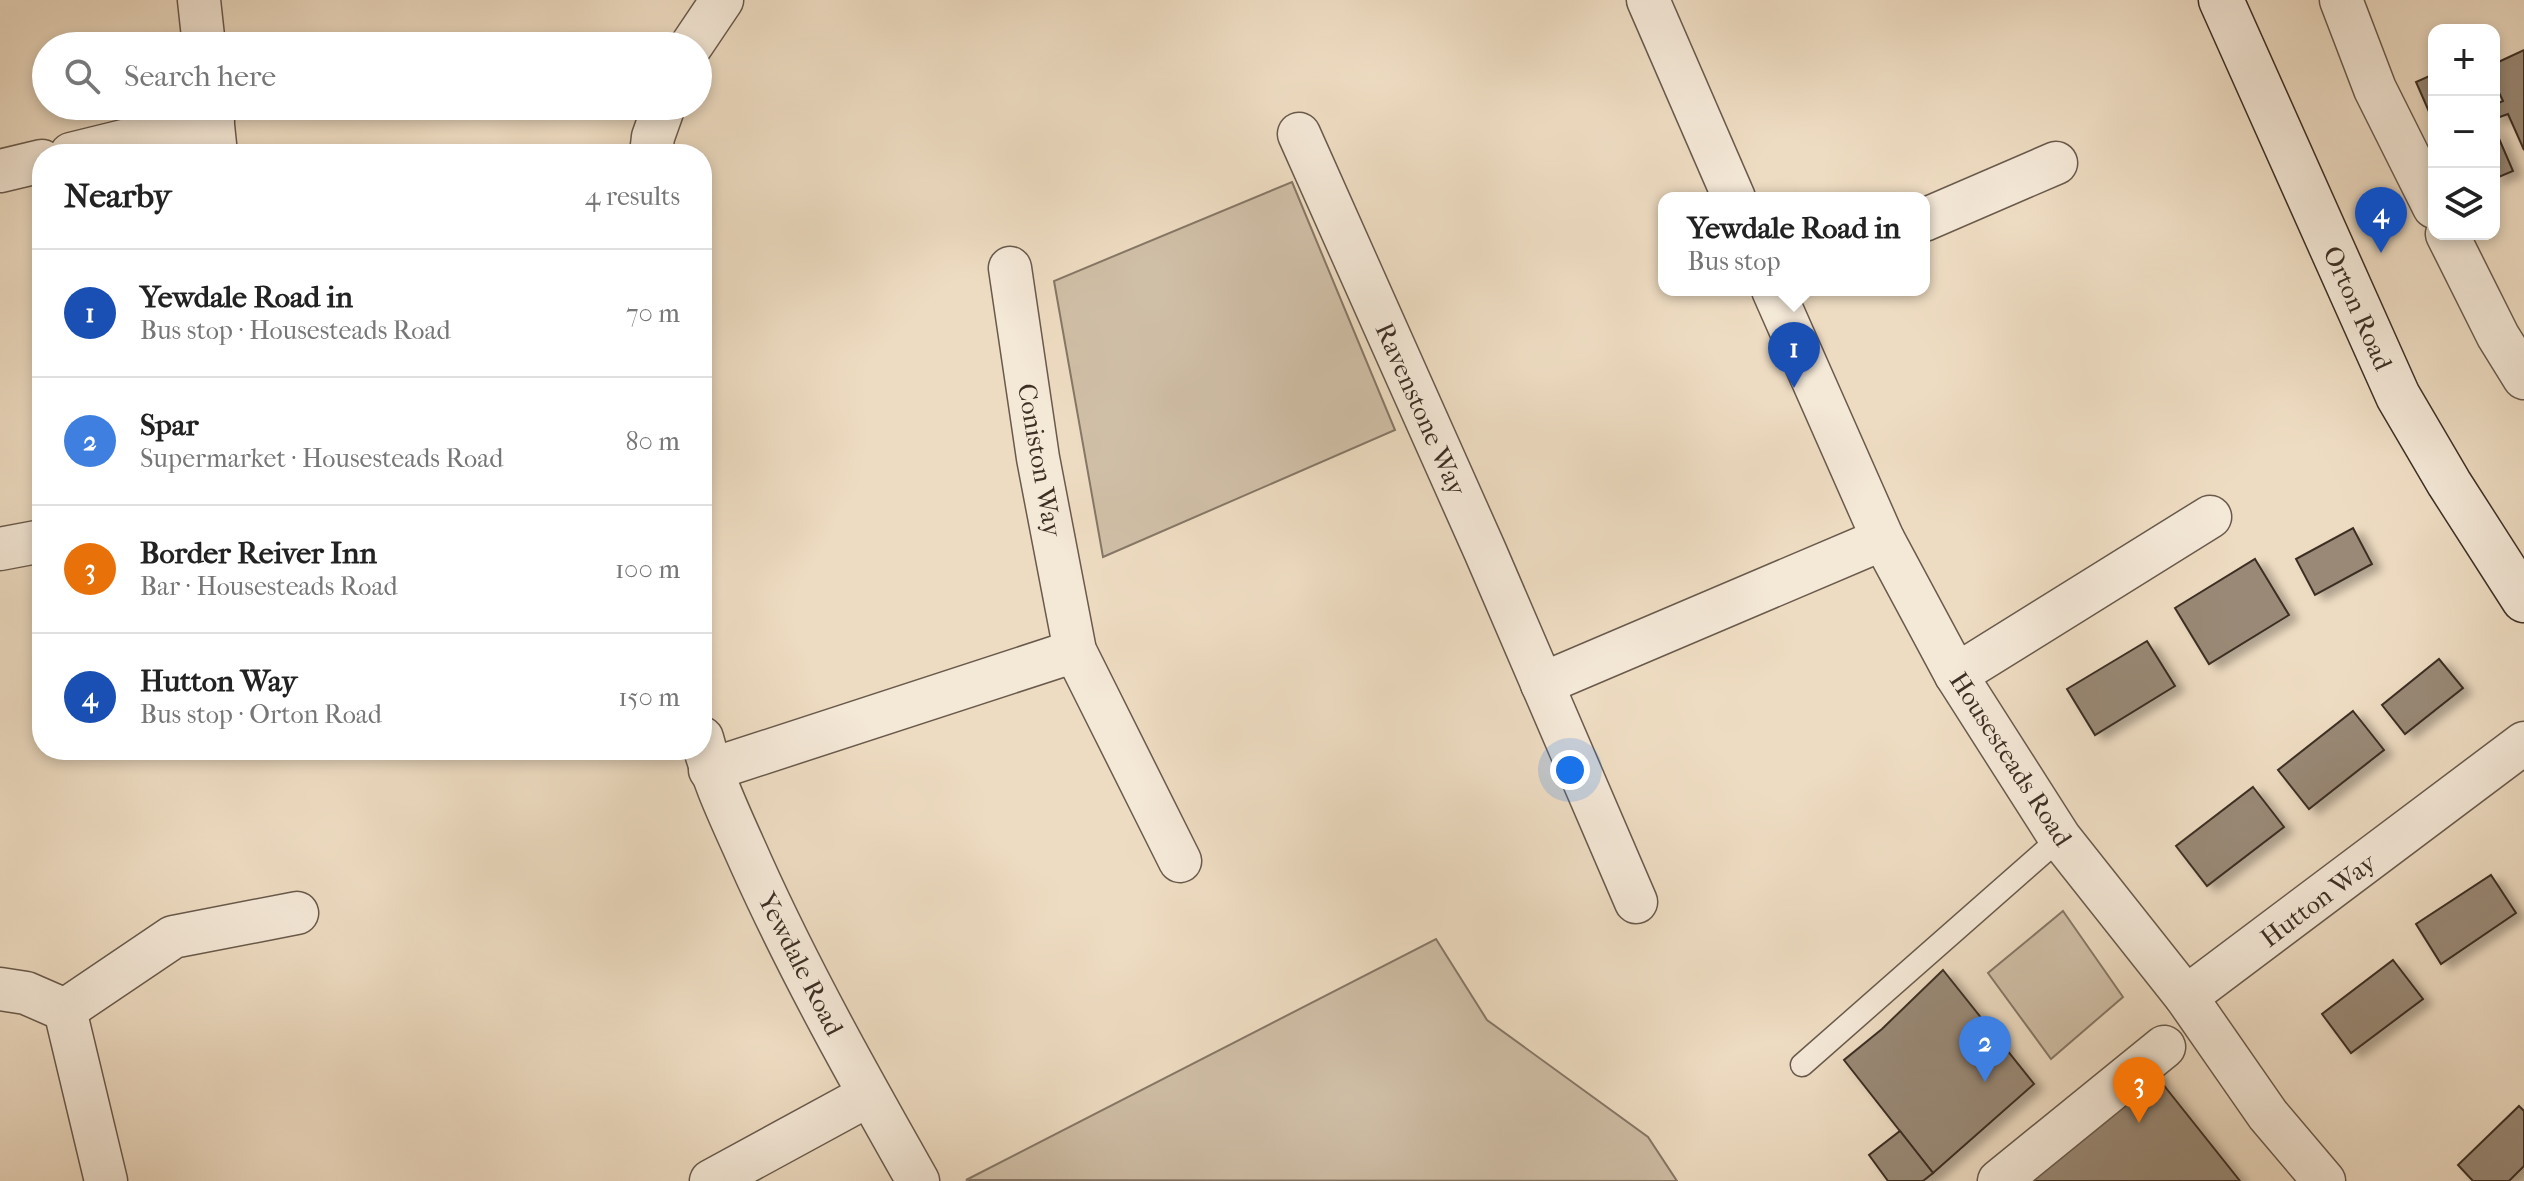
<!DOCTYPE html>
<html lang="en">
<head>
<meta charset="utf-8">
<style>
	:root { --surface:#fff; --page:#f6f6f6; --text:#222; --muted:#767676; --line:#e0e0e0; --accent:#0b8043 }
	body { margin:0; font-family:"IM FELL French Canon",serif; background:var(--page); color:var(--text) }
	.controls { position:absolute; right:24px; top:24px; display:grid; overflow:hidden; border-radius:16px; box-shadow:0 4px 12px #0003 }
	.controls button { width:72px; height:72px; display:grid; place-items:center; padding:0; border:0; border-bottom:2px solid var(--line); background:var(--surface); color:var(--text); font:40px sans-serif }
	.you { position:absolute; left:1570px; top:770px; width:28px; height:28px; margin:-20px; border:6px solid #fff; border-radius:50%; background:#1a73e8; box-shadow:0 0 0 12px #1a73e833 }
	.badge { display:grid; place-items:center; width:52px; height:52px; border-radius:50%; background:var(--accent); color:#fff; font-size:26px; font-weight:700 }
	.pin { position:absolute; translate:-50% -66px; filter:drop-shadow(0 2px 4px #0008) }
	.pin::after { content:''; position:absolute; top:42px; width:28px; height:24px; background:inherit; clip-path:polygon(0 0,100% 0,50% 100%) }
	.popup { position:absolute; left:1658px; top:192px; width:272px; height:104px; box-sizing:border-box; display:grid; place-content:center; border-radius:16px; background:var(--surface); filter:drop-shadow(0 2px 6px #0005); font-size:26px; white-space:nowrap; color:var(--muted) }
	.popup b { font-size:30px; color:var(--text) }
	.popup::after { content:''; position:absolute; left:50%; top:100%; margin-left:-16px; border:16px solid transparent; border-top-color:var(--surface) }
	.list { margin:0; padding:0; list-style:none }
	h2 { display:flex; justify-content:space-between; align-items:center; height:104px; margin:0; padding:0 32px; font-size:34px }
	h2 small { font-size:26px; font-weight:400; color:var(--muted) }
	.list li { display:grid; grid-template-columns:52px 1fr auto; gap:24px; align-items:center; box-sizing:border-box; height:128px; padding:0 32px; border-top:2px solid var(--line) }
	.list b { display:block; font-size:30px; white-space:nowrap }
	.list p { margin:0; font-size:26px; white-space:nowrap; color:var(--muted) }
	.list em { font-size:26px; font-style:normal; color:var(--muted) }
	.icon { flex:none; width:44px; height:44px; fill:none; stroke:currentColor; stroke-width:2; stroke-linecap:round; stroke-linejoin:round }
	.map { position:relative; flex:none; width:2524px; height:1181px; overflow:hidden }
	.search { position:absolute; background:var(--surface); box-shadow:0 4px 12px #0003; left:32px; top:32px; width:680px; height:88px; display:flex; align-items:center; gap:20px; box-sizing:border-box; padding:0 28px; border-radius:44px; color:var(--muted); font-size:30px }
	.panel { position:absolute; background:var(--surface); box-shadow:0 4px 12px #0003; left:32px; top:144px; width:680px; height:616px; border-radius:32px }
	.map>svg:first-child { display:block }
	.green { fill:#d0bfa7; stroke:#867766; stroke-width:2 }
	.building { fill:#998976; stroke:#3d2f24; stroke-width:2; filter:url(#shadow) }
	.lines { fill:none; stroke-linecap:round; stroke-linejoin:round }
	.lane-casing { stroke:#695a4c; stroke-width:25 }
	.street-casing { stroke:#695a4c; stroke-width:45 }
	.secondary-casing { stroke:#3d2f24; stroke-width:47 }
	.lane { stroke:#f4e8d7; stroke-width:22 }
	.street { stroke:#f4e8d7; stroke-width:42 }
	.secondary { stroke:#f4e8d7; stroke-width:44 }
	.labels { text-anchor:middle; stroke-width:6; stroke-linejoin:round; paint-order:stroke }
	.street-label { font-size:26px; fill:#3d2f24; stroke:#f4e8d7 }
</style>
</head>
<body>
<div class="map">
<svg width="2524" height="1181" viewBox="0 0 2524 1181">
	<defs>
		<filter id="shadow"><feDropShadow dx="9" dy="5" stdDeviation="4" flood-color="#0004"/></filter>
	</defs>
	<rect width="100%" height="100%" fill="#eedcc2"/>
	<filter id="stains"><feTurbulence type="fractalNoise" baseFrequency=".0025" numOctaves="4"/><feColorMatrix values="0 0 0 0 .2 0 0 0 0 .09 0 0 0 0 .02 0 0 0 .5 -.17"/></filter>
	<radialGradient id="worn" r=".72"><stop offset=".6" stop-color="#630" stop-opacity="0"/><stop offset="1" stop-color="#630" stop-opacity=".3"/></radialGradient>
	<!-- green -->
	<g class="green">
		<polygon points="1292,182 1395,430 1103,557 1054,281"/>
		<polygon points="2063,911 2123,997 2051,1059 1988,973"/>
		<polygon points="1436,939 1487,1020 1648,1137 1677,1181 966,1180"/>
	</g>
	<!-- building -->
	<g class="building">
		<polygon points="2524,50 2524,150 2508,114 2494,119 2494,105 2503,101 2494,82 2494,64"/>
		<polygon points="2434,74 2434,123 2416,82"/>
		<polygon points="2494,127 2513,171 2494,179"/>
		<polygon points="2353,528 2372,564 2315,595 2296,559"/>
		<polygon points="2255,559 2289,615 2209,664 2175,608"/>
		<polygon points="2147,641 2175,686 2095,735 2067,689"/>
		<polygon points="2439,659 2463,688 2405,734 2382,705"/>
		<polygon points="2353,711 2384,750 2309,809 2278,770"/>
		<polygon points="2253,787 2284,827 2207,886 2176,846"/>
		<polygon points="2491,875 2516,913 2441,964 2416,924"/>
		<polygon points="2393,960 2423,999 2351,1053 2322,1014"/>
		<polygon points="1943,970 2034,1084 1933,1173 1844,1060 1882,1029"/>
		<polygon points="2154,1073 2240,1181 2023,1181"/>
		<polygon points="2519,1106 2524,1111 2524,1166 2509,1181 2473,1181 2458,1165"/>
		<polygon points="1900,1131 1933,1173 1923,1181 1888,1181 1869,1155"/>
	</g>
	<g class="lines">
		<defs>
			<polyline id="lane" points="1802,1065 2060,838"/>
			<g id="street">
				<polyline points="199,0 204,46"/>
				<polyline points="1648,0 1734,198"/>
				<polyline points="2341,0 2375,89 2434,207"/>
				<polyline points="691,46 722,0"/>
				<polyline points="211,106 216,154"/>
				<polyline points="1299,134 1485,551 1636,902"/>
				<polyline points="71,154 213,119"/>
				<polyline points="651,154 653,137 664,106"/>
				<polyline points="0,171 42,161"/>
				<polyline points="1924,220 2056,163"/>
				<polyline points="2447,234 2498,336 2524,378"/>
				<polyline points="1010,268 1038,458 1075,651 1180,861"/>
				<polyline points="1773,290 1883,539 1956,675 2060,838 2186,997 2268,1115 2324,1181"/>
				<polyline points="0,549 42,541"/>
				<polyline points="1956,675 2210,517"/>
				<polyline points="1542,684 1883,539"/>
				<path d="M702,738C713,782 733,822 751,863C800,972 859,1077 918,1181"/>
				<polyline points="710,770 1075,651"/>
				<polyline points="0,989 26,993 65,1010 106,1181"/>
				<polyline points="2186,997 2524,743"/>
				<polyline points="65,1010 173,937 297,913"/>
				<polyline points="711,1181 869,1095"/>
				<polyline points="1999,1181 2164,1047"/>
			</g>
			<polyline id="secondary" points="2221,0 2398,396 2449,483 2524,600"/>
		</defs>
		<!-- lane casing -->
		<use href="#lane" class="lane-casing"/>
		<!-- street casing -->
		<use href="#street" class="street-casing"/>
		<!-- secondary casing -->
		<use href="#secondary" class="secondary-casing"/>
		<!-- lane -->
		<use href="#lane" class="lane"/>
		<!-- street -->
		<use href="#street" class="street"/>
		<!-- secondary -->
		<use href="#secondary" class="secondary"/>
	</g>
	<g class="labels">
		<!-- street labels -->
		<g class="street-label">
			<text transform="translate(2358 308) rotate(66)" y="9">Orton Road</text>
			<text transform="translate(1421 409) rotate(66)" y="9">Ravenstone Way</text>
			<text transform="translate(1040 460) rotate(80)" y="9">Coniston Way</text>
			<text transform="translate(2011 759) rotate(57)" y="9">Housesteads Road</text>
			<text transform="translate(2318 900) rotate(-37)" y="9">Hutton Way</text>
			<text transform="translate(801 964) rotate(63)" y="9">Yewdale Road</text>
		</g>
	</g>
	<rect width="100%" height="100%" filter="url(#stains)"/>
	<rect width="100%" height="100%" fill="url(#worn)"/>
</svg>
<div class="controls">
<button>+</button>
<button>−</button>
<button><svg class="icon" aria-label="layers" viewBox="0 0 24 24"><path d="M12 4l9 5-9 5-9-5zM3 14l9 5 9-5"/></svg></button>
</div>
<div class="you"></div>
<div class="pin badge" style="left:1794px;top:388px;background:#1a4fb4">1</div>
<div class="popup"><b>Yewdale Road in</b>Bus stop</div>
<div class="pin badge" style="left:1985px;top:1082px;background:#3f7fe0">2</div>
<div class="pin badge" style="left:2139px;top:1123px;background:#e8710a">3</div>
<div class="pin badge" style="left:2381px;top:253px;background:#1a4fb4">4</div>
<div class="search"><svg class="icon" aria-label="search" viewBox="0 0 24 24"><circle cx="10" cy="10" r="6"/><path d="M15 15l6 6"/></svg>Search here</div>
<section class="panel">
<h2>Nearby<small>4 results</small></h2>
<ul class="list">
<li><span class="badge" style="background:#1a4fb4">1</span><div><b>Yewdale Road in</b><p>Bus stop · Housesteads Road</p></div><em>70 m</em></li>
<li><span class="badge" style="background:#3f7fe0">2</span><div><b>Spar</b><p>Supermarket · Housesteads Road</p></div><em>80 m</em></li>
<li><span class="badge" style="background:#e8710a">3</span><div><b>Border Reiver Inn</b><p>Bar · Housesteads Road</p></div><em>100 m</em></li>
<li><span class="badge" style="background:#1a4fb4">4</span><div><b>Hutton Way</b><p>Bus stop · Orton Road</p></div><em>150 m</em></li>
</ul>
</section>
</div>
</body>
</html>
